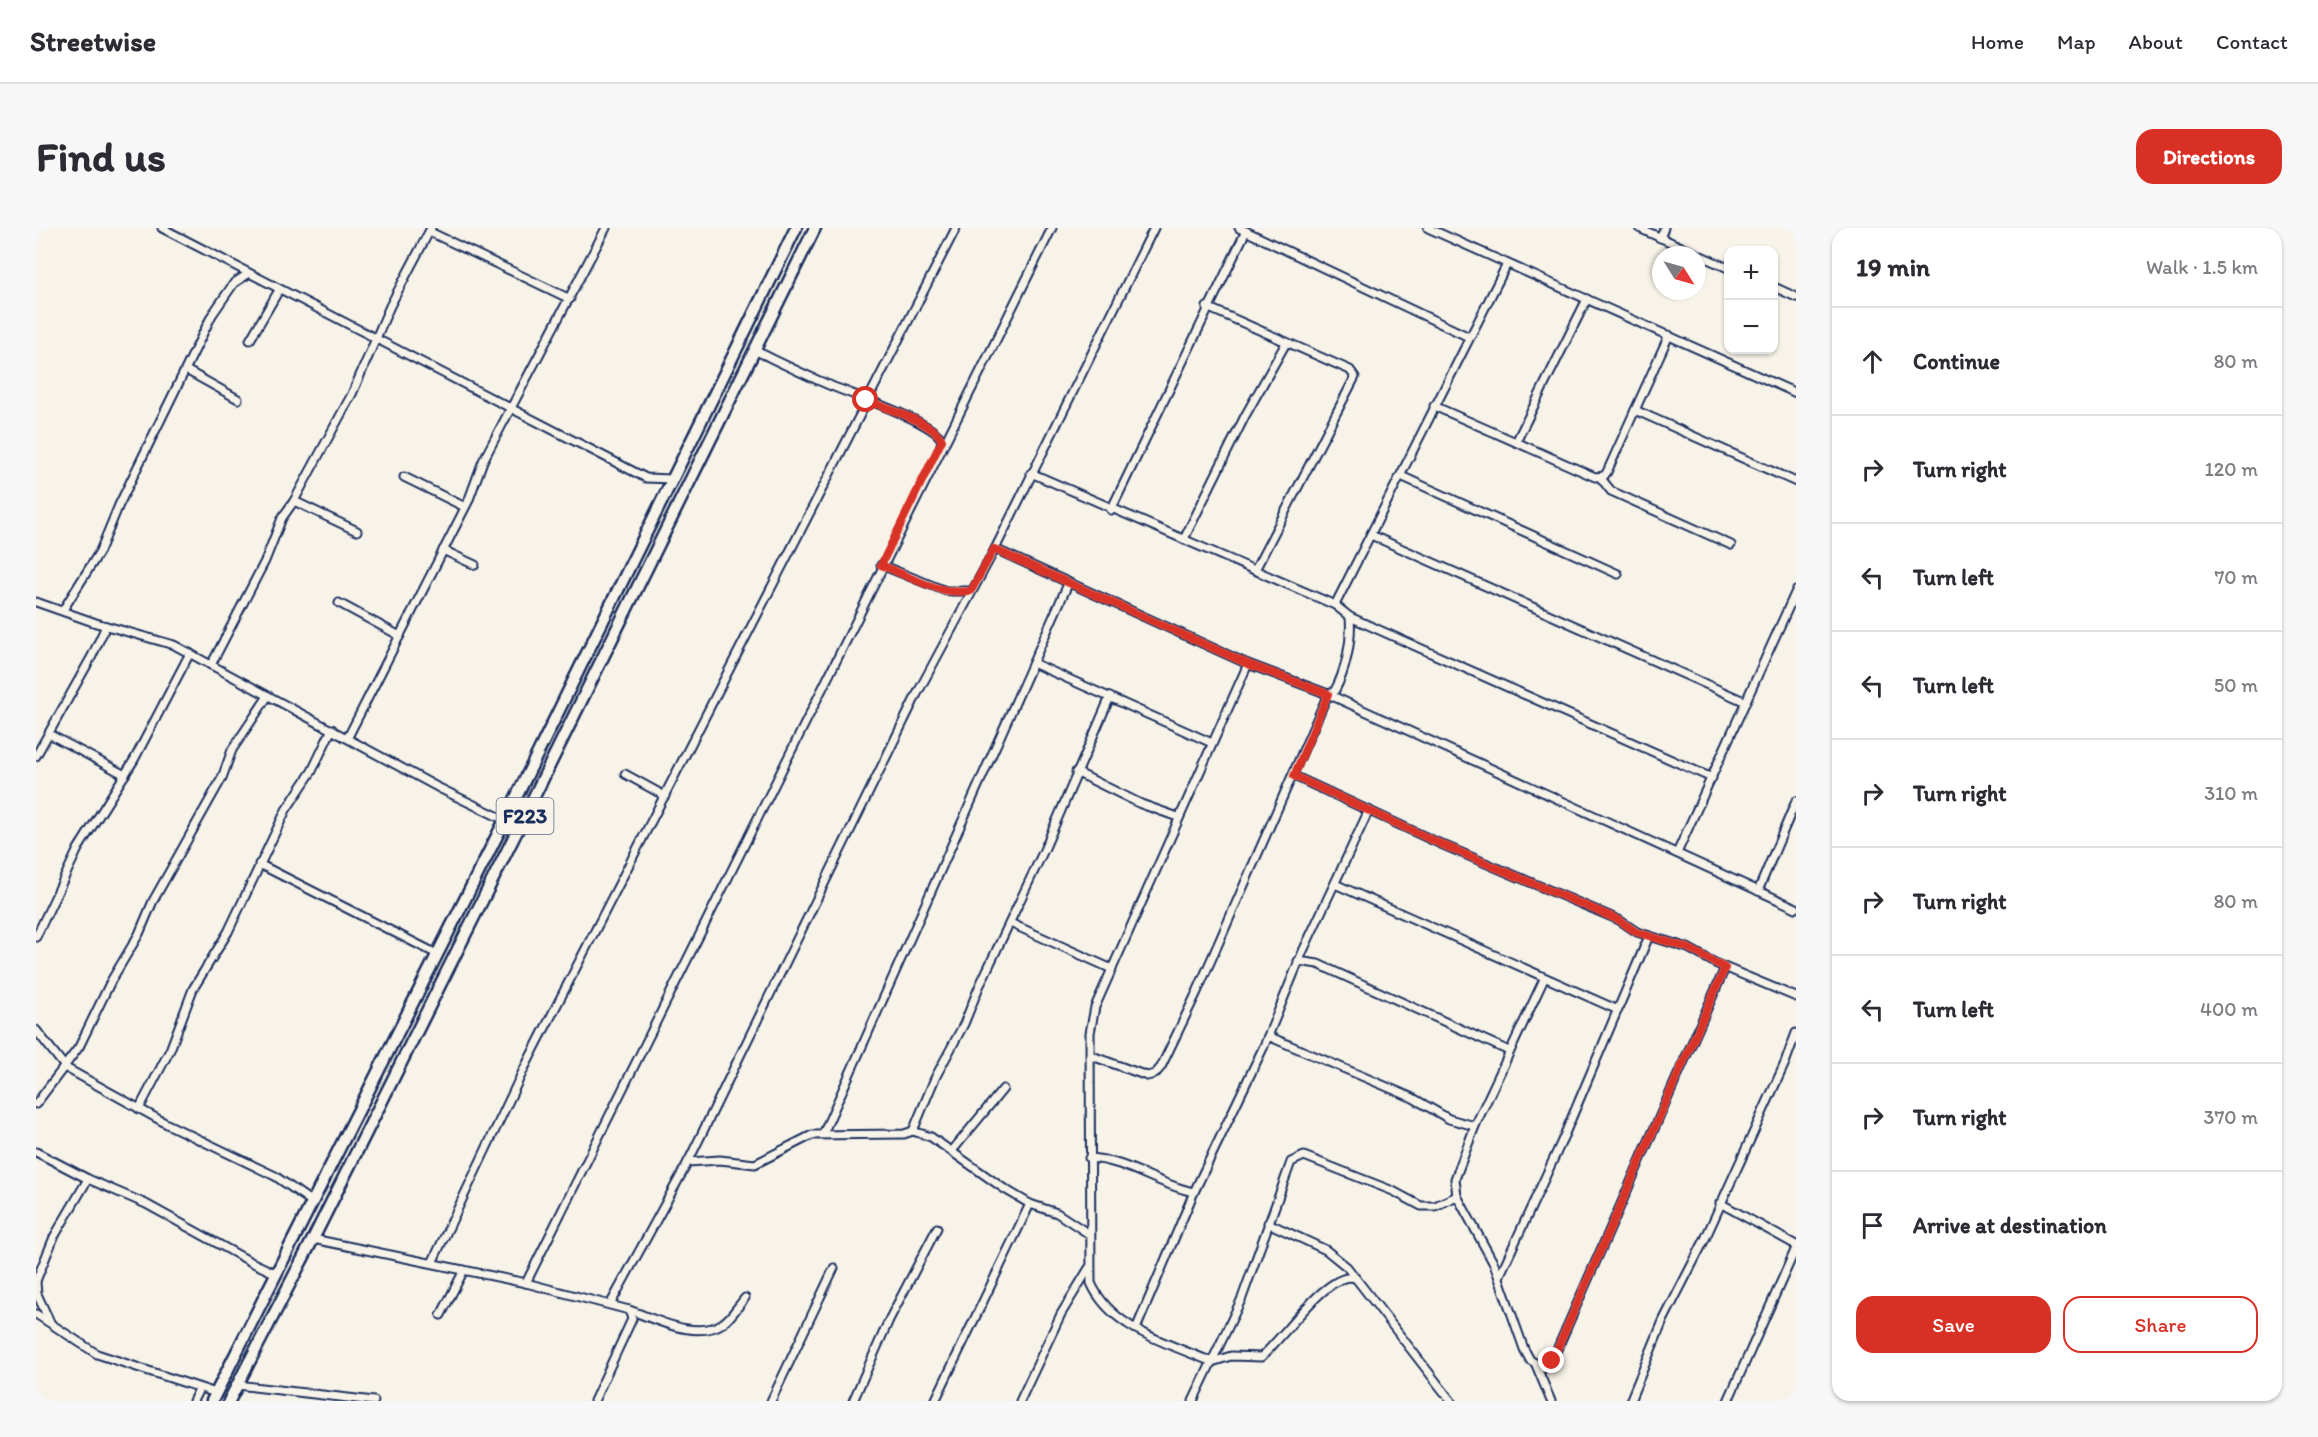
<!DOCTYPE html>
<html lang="en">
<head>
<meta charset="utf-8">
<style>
	:root { --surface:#fff; --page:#f7f7f7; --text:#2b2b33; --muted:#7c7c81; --line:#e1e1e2; --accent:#d93025 }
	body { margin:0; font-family:Itim,sans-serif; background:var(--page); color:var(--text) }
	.controls { position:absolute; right:18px; top:18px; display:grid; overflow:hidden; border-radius:12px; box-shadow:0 2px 4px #0004 }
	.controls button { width:54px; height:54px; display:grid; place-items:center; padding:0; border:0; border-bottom:2px solid var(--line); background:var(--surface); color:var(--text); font:30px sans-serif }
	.compass { position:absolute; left:1616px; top:18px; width:54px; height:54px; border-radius:50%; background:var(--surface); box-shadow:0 2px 4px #0004; rotate:127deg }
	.stop { position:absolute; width:18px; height:18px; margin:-14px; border:4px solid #d93025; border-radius:50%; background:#fff }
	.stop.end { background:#d93025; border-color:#fff; box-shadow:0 2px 6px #0008 }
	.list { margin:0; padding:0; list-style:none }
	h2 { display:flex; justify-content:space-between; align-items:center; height:78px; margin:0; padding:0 24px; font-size:26px }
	h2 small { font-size:20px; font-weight:400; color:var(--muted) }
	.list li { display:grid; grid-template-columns:39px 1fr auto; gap:18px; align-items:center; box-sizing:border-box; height:108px; padding:0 24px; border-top:2px solid var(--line) }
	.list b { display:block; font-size:22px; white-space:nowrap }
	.list em { font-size:20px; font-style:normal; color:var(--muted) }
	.actions { display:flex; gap:12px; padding:18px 24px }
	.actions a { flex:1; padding:14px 0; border:2px solid var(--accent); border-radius:18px; text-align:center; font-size:21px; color:var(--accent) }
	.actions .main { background:var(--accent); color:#fff }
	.icon { flex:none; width:33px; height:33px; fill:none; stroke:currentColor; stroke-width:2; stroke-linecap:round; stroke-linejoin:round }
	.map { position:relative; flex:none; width:1760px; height:1173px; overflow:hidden; border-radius:18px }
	header { display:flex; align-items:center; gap:36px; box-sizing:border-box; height:84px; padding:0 30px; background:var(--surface); border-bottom:2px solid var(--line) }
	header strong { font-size:28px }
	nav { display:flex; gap:33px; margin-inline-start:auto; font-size:21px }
	.intro { display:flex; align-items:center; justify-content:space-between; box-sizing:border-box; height:144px; padding:0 36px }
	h1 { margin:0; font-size:42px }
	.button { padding:15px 27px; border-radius:18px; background:var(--accent); color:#fff; font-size:21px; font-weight:700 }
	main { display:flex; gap:36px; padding:0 36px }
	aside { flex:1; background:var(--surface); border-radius:18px; box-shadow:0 2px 4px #0004 }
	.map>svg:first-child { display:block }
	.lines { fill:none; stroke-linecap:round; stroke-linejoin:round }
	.street-casing { stroke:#1b2f5e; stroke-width:11 }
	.primary-casing { stroke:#1b2f5e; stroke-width:15 }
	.street { stroke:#f7f3e8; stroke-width:7 }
	.primary { stroke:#f7f3e8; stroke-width:10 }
	.route { stroke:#d93025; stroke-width:8 }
	.labels { text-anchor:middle; stroke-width:4.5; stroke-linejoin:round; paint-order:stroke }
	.shield { fill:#f7f3e8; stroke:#5d6a87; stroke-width:1.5 }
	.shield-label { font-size:21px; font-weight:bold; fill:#1b2f5e }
</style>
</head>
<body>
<header>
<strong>Streetwise</strong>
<nav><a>Home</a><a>Map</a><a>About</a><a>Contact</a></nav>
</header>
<div class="intro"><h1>Find us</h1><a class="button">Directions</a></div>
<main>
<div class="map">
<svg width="1760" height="1173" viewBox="0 0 1760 1173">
	<rect width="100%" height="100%" fill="#f7f3e8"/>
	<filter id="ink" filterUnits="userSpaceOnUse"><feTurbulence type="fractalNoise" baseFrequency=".0167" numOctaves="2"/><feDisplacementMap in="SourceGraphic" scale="12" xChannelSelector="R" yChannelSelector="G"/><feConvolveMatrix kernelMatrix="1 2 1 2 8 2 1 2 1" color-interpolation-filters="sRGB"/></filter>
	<g filter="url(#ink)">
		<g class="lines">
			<defs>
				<g id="street">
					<polyline points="126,0 610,250 636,251"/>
					<polyline points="1203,0 1433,109"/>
					<polyline points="1392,0 1760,165"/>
					<polyline points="1603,0 1692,40"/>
					<polyline points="394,4 534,71"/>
					<polyline points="1624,10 1628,0"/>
					<polyline points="1738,59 1760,69"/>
					<polyline points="1171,79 1314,142 1319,149 1219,342"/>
					<polyline points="214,112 243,62"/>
					<path d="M718,122C741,133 763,144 786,154C810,165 896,192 906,212L905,217"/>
					<polyline points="150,142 202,171"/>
					<polyline points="1398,178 1559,249 1568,248 1571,244 1633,107"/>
					<polyline points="1599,182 1760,254"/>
					<polyline points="1480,214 1551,71"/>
					<polyline points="995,245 1299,377 1314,389 1676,550"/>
					<polyline points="1365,248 1582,346"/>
					<polyline points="368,249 429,279"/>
					<polyline points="1564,249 1575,263 1695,317"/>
					<polyline points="258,273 321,303"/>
					<polyline points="1075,282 1210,3"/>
					<polyline points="1335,307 1710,474"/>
					<polyline points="1148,311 1209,188 1250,115"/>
					<polyline points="959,321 1212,436 1292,466 1760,680"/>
					<polyline points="407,322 439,337"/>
					<polyline points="845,337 910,363 935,363"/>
					<polyline points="0,374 60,395 138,417 403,560 469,592"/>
					<polyline points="303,375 364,408"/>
					<polyline points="1299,377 1471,36"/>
					<polyline points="27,382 64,323 83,277 176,87 198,55 212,46"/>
					<polyline points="999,436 1176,515"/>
					<path d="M1212,436L1059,779L1054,805L1055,1055C1076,1102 1133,1115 1176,1134L1195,1128L1225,1129C1245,1113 1292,1042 1319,1050"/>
					<polyline points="175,437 229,333 246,290 258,273 316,166 354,78 395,0"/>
					<polyline points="13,506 89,547"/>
					<polyline points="312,509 432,274 447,233 570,0"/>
					<polyline points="0,528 56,428 70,398"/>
					<polyline points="1040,544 1105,576 1142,589"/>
					<polyline points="589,546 629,568"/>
					<polyline points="1258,548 1407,617 1583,692 1601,704 1652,720 1681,736 1760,769"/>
					<polyline points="1641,625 1760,363"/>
					<polyline points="223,636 401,726"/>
					<polyline points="1299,656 1582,782"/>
					<polyline points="1722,663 1760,573"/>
					<polyline points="974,695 1076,741"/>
					<polyline points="0,709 42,621 98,532 154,425"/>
					<polyline points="1262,733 1282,736 1473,823"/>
					<polyline points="1508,751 1439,898 1419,951 1421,968 1458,1036 1488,1121 1494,1132 1508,1140 1516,1133 1689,740"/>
					<polyline points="0,802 30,840 131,896 239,948 276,974"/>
					<polyline points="1232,808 1377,870 1413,891 1439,898"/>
					<path d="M1056,828L1111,848L1119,846L1125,839L1161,764L1292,466L1298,464C1310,443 1316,413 1314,389"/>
					<polyline points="0,876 43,819 75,753 103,706 117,673 186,550 196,522 232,468"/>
					<polyline points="103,881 134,822 157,761 192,704 250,582 276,543 296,501"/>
					<polyline points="877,903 899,850 928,796 943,759 1008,622 1074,469"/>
					<polyline points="787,906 1032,356"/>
					<polyline points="916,923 967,861"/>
					<polyline points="0,924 52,951 110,976 215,1034 241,1046"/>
					<path d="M1053,930C1091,932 1122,957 1158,964"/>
					<polyline points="652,934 684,932 719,936 776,907 868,906 877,903 895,909 967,960 994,976 1021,985 1053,1006"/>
					<polyline points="1684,975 1760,1017"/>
					<polyline points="1232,995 1290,1022 1311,1039 1415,1173"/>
					<polyline points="277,1011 490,1055 593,1082 596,1091 558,1173"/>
					<polyline points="396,1035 488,841 920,0"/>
					<polyline points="1463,1049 1525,915 1613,708"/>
					<polyline points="0,1053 18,1009 52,951"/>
					<polyline points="0,1054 1,1066 14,1094"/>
					<polyline points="490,1055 1016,0"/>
					<polyline points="575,1075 652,934 881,466 959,321 1118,0"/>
					<path d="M593,1082C620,1091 660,1113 687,1095C695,1090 702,1078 709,1070"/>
					<polyline points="0,1086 61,1126 180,1165"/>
					<polyline points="405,1087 428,1042"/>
					<polyline points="1100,1101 1158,964 1228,818 1267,723 1333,582"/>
					<polyline points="1500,1137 1515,1173"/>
					<polyline points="201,1157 338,1173"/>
					<polyline points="157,1173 163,1161"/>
					<polyline points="735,1173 798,1040"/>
					<polyline points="817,1173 853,1092 901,1000"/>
					<polyline points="899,1173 994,976"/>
					<polyline points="984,1173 1025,1086 1053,1040"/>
					<polyline points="1157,1173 1206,1070 1255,934 1268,928 1357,963 1385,978 1399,978 1421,968"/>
					<polyline points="1594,1173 1627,1093 1669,1011 1749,835 1760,805"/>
					<polyline points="1692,1173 1760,1020"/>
				</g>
				<g id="primary">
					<polyline points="176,1173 469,592 760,0"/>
					<polyline points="193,1173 277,1011 483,599 779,0"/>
				</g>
			</defs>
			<!-- street casing -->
			<use href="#street" class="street-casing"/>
			<!-- primary casing -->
			<use href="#primary" class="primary-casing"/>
			<!-- street -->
			<use href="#street" class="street"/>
			<!-- primary -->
			<use href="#primary" class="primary"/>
		</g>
	</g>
	<g class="lines" filter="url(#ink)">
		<!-- route -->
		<path class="route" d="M830,172C849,180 897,194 906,212L845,337C873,348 905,368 935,363L958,321L1212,436L1292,466L1258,548L1407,617L1583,692L1600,704L1652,720L1689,740L1516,1133"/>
	</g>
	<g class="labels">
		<!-- shield labels -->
		<rect class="shield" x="460.5" y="570" width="57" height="36" rx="4.5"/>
		<g class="shield-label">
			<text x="489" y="595">F223</text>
		</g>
	</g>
</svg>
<div class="controls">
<button>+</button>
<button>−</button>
</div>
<svg class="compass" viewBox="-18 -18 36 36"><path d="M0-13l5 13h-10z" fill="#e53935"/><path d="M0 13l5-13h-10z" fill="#7c7c81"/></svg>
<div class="stop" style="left:830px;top:172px"></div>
<div class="stop end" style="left:1516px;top:1133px"></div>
</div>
<aside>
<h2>19 min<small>Walk · 1.5 km</small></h2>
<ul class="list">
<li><svg class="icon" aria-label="ahead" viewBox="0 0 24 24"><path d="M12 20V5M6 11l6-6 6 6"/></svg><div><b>Continue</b></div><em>80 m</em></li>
<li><svg class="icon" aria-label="right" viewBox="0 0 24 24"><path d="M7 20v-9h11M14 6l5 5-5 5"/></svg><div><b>Turn right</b></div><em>120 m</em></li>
<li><svg class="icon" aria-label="left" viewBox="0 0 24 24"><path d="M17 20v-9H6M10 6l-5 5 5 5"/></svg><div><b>Turn left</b></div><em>70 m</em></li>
<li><svg class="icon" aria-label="left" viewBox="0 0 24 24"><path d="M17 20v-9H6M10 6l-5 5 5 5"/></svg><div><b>Turn left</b></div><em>50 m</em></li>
<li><svg class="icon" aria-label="right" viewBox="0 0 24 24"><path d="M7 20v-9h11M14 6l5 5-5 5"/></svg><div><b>Turn right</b></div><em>310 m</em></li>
<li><svg class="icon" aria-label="right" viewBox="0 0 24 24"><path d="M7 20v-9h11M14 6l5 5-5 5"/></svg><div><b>Turn right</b></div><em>80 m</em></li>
<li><svg class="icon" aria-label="left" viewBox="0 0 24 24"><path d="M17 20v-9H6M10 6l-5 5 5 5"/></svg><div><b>Turn left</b></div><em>400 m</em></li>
<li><svg class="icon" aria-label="right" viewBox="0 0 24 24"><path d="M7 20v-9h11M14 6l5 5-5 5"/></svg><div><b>Turn right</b></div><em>370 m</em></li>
<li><svg class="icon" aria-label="arrive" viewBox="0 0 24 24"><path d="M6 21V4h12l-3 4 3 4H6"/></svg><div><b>Arrive at destination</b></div></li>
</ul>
<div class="actions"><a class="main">Save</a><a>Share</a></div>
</aside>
</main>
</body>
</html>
